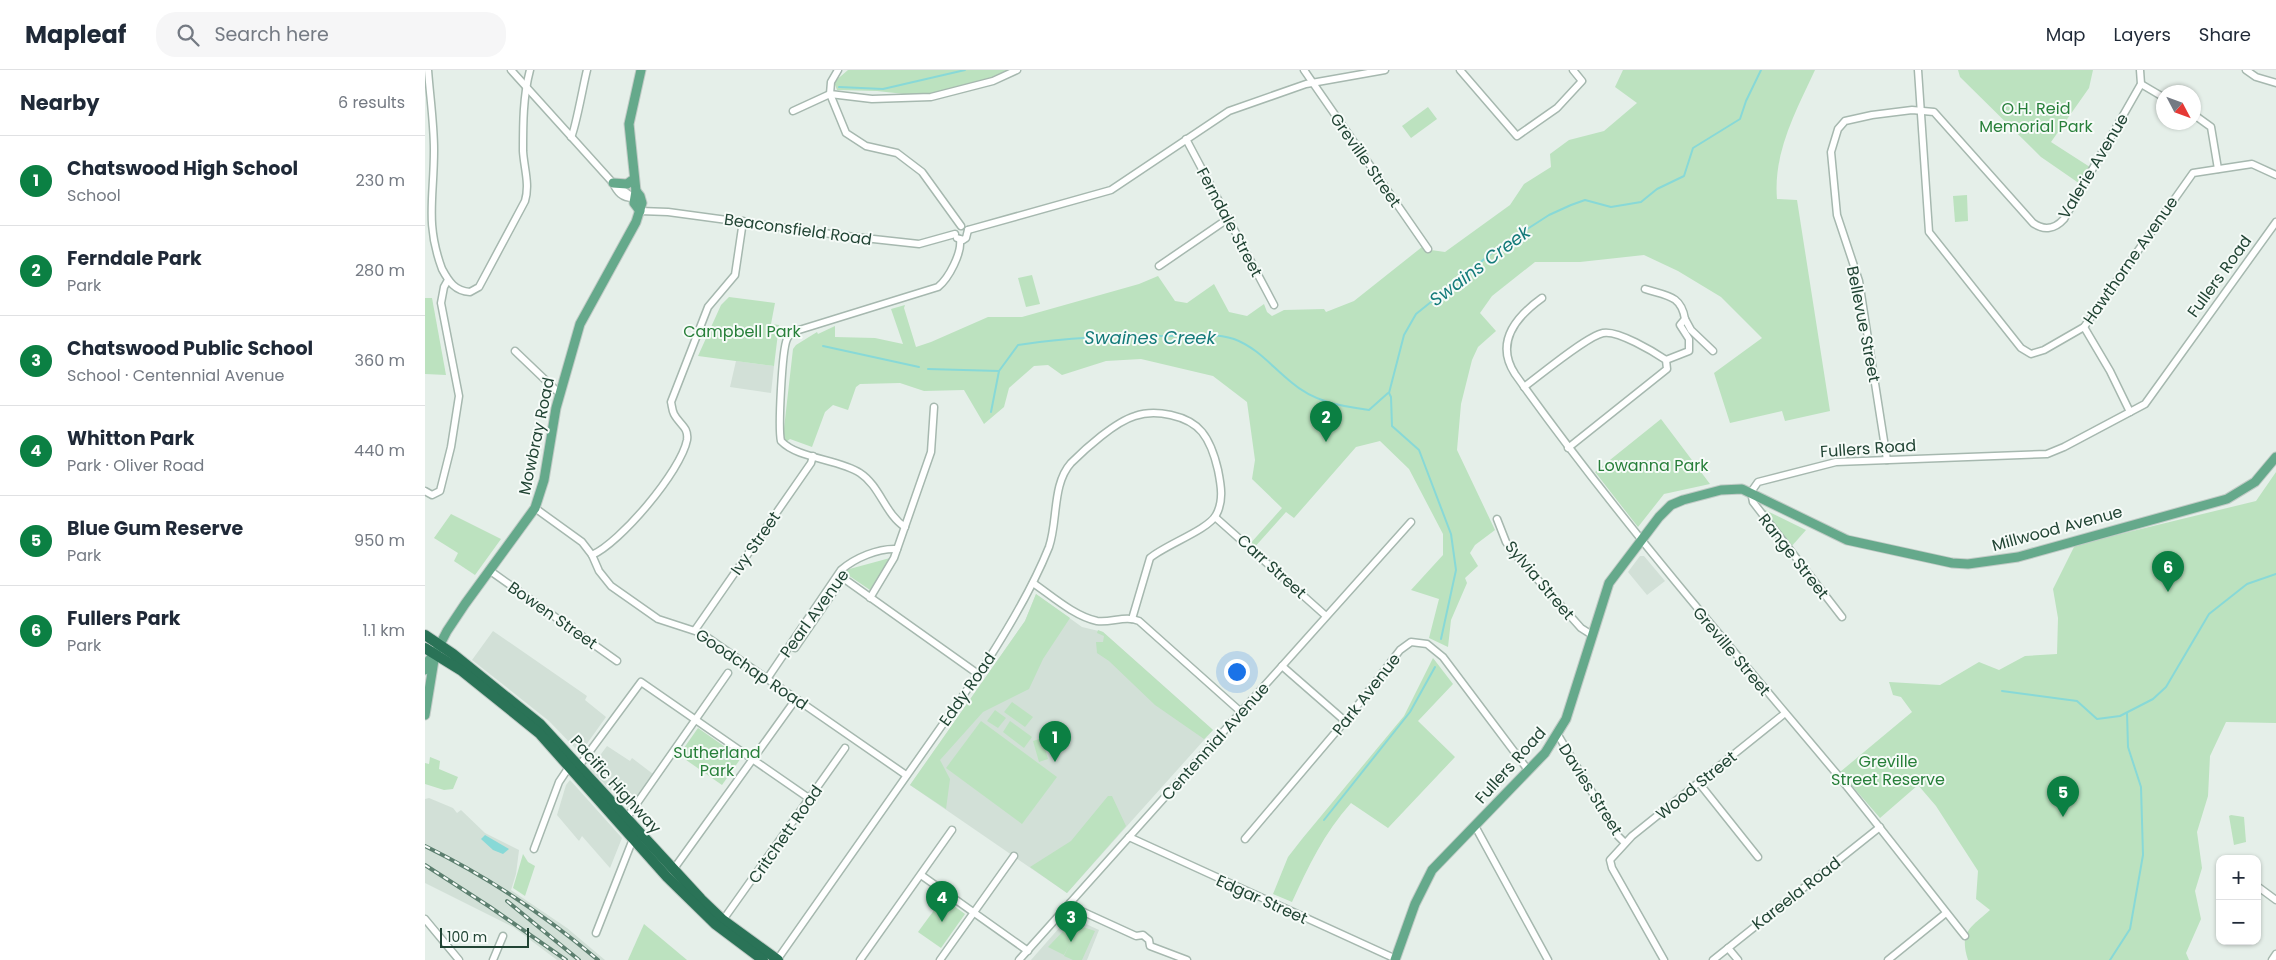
<!DOCTYPE html>
<html lang="en">
<head>
<meta charset="utf-8">
<style>
	:root { --surface:#fff; --page:#f6f6f7; --text:#1f2937; --muted:#747a83; --line:#e0e1e3; --accent:#0b8043 }
	body { margin:0; font-family:Poppins,sans-serif; background:var(--page); color:var(--text) }
	.controls { position:absolute; right:15px; bottom:15px; display:grid; overflow:hidden; border-radius:10px; box-shadow:0 1px 4px #0004 }
	.controls button { width:45px; height:45px; display:grid; place-items:center; padding:0; border:0; border-bottom:1px solid var(--line); background:var(--surface); color:var(--text); font:25px sans-serif }
	.compass { position:absolute; left:1731px; top:15px; width:45px; height:45px; border-radius:50%; background:var(--surface); box-shadow:0 1px 4px #0004; rotate:131deg }
	.scale { position:absolute; left:15px; bottom:12px; width:89px; box-sizing:border-box; padding-left:5px; border:2px solid #214434; border-top:0; font-size:14px; line-height:18px; white-space:nowrap; color:#214434; -webkit-text-stroke:4px #f6fbf8; paint-order:stroke }
	.you { position:absolute; left:811px; top:601px; width:18px; height:18px; margin:-12px; border:4px solid #fff; border-radius:50%; background:#1a73e8; box-shadow:0 0 0 8px #1a73e833 }
	.badge { display:grid; place-items:center; width:32px; height:32px; border-radius:50%; background:var(--accent); color:#fff; font-size:16px; font-weight:700 }
	.pin { position:absolute; translate:-50% -41px; filter:drop-shadow(0 1px 2px #0008) }
	.pin::after { content:''; position:absolute; top:26px; width:18px; height:15px; background:inherit; clip-path:polygon(0 0,100% 0,50% 100%) }
	.list { margin:0; padding:0; list-style:none }
	h2 { display:flex; justify-content:space-between; align-items:center; height:65px; margin:0; padding:0 20px; font-size:21px }
	h2 small { font-size:16px; font-weight:400; color:var(--muted) }
	.list li { display:grid; grid-template-columns:32px 1fr auto; gap:15px; align-items:center; box-sizing:border-box; height:90px; padding:0 20px; border-top:1px solid var(--line) }
	.list b { display:block; font-size:19px; white-space:nowrap }
	.list p { margin:0; font-size:16px; white-space:nowrap; color:var(--muted) }
	.list em { font-size:16px; font-style:normal; color:var(--muted) }
	.icon { flex:none; width:28px; height:28px; fill:none; stroke:currentColor; stroke-width:2; stroke-linecap:round; stroke-linejoin:round }
	.map { position:relative; flex:none; width:1851px; height:890px; overflow:hidden }
	header { display:flex; align-items:center; gap:30px; box-sizing:border-box; height:70px; padding:0 25px; background:var(--surface); border-bottom:1px solid var(--line) }
	header strong { font-size:24px }
	nav { display:flex; gap:28px; margin-inline-start:auto; font-size:18px }
	.search { width:350px; height:45px; background:var(--page); display:flex; align-items:center; gap:12px; box-sizing:border-box; padding:0 18px; border-radius:20px; color:var(--muted); font-size:19px }
	main { display:flex }
	aside { flex:1; background:var(--surface) }
	.map>svg:first-child { display:block }
	.built { fill:#d2e0d7 }
	.green { fill:#bce2bf }
	.water { fill:#88d9d7 }
	.lines { fill:none; stroke-linecap:round; stroke-linejoin:round }
	.stream { stroke:#88d9d7; stroke-width:2 }
	.minor-casing { stroke:#a6b8af; stroke-width:9 }
	.major-casing { stroke:#c1cbc6; stroke-width:11 }
	.highway-casing { stroke:#c1cbc6; stroke-width:12 }
	.minor { stroke:#fff; stroke-width:6 }
	.major { stroke:#65a98b; stroke-width:9 }
	.highway { stroke:#2a7357; stroke-width:10 }
	.rail-casing { stroke:#5c7f6f; stroke-width:4 }
	.rail { stroke:#f6fbf8; stroke-width:2; stroke-dasharray:5.5; stroke-linecap:butt }
	.labels { text-anchor:middle; stroke-width:4; stroke-linejoin:round; paint-order:stroke }
	.park-label { font-size:16px; fill:#277f39; stroke:#f6fbf8 }
	.street-label { font-size:16px; fill:#214434; stroke:#f6fbf8 }
	.water-label { font-size:18px; font-style:italic; fill:#147b7a; stroke:#f6fbf8 }
</style>
</head>
<body>
<header>
<strong>Mapleaf</strong>
<div class="search"><svg class="icon" aria-label="search" viewBox="0 0 24 24"><circle cx="10" cy="10" r="6"/><path d="M15 15l6 6"/></svg>Search here</div>
<nav><a>Map</a><a>Layers</a><a>Share</a></nav>
</header>
<main>
<aside>
<h2>Nearby<small>6 results</small></h2>
<ul class="list">
<li><span class="badge">1</span><div><b>Chatswood High School</b><p>School</p></div><em>230 m</em></li>
<li><span class="badge">2</span><div><b>Ferndale Park</b><p>Park</p></div><em>280 m</em></li>
<li><span class="badge">3</span><div><b>Chatswood Public School</b><p>School · Centennial Avenue</p></div><em>360 m</em></li>
<li><span class="badge">4</span><div><b>Whitton Park</b><p>Park · Oliver Road</p></div><em>440 m</em></li>
<li><span class="badge">5</span><div><b>Blue Gum Reserve</b><p>Park</p></div><em>950 m</em></li>
<li><span class="badge">6</span><div><b>Fullers Park</b><p>Park</p></div><em>1.1 km</em></li>
</ul>
</aside>
<div class="map">
<svg width="1851" height="890" viewBox="0 0 1851 890">
	<rect width="100%" height="100%" fill="#e5efe9"/>
	<!-- built -->
	<g class="built">
		<polygon points="311,291 349,296 346,323 305,317"/>
		<polygon points="1215,486 1219,486 1240,511 1222,525 1203,502"/>
		<polygon points="611,524 657,557 678,562 788,660 642,823 485,715 600,551"/>
		<polygon points="68,561 162,626 160,630 181,647 161,675 153,681 124,651 47,590"/>
		<polygon points="182,676 205,691 207,688 228,704 203,738 165,699"/>
		<polygon points="145,710 197,768 185,798 157,766 154,771 132,745 141,715"/>
		<polygon points="4,728 28,738 32,743 36,740 60,763 94,780 91,804 86,820 142,858 180,890 132,890 88,857 0,813 0,729"/>
		<polygon points="648,848 674,860 662,890 606,890 642,849"/>
	</g>
	<!-- green -->
	<g class="green">
		<polygon points="423,0 592,0 568,11 506,27 452,21 412,20 409,12"/>
		<path d="M1198,0H1390C1371,41 1348,82 1352,129L1372,130L1405,341L1360,351L1357,341L1305,353L1289,303L1337,268L1296,227L1253,201L1219,185L1155,192H1110L1067,226L1055,243L1071,261L1053,277L1047,290L1036,334L1032,380L1070,460L1050,475L1045,483L1053,496L1040,508L1042,513L1026,550L1023,577L1004,568L1014,529L986,520L1018,485V464L984,399L955,371L931,377L869,448L861,442L828,479L824,475L857,438L827,409L830,390L822,332L788,306L716,289L681,291L637,305L623,295L609,296L584,318L579,337L559,354L539,320L499,321L475,313L435,314L431,317L423,340L408,335L400,342L387,377L365,369L361,372L358,367L368,279L371,275L392,262L393,264L410,256V267L450,268L478,274L466,239L480,235L479,238L491,277L506,272L563,247H597L714,214L733,206L750,231L762,233L789,214L804,242L822,246L839,234L842,242L847,246L859,240L899,239L901,242L929,231L997,177L999,179L1020,182L1085,135L1099,114L1126,97L1125,84L1144,70L1179,61L1212,33L1190,17Z"/>
		<polygon points="1533,0 1668,0 1664,18 1626,72 1668,99 1658,116 1616,87 1535,7"/>
		<polygon points="1003,37 1012,49 986,68 977,56"/>
		<polygon points="1542,125 1543,151 1530,152 1528,126"/>
		<polygon points="607,205 615,234 601,237 593,208"/>
		<polygon points="304,227 350,233 346,254 354,255 349,296 273,286 296,235"/>
		<polygon points="0,228 7,228 21,305 0,304"/>
		<polygon points="1236,349 1285,414 1239,424 1213,457 1170,402"/>
		<path d="M1851,402V653L1801,652L1785,686L1783,726L1772,762L1777,798L1770,821L1776,849L1761,883L1764,890H1543C1534,862 1545,858 1565,840L1551,829L1553,801L1511,736L1493,715L1455,748L1415,702L1487,642L1476,627L1468,625L1464,612L1515,615L1554,592L1574,600L1600,586L1632,584L1633,548L1628,519L1650,475L1831,431Z"/>
		<polygon points="1334,437 1381,460 1366,477"/>
		<polygon points="26,444 76,469 50,505 29,491 33,483 9,468"/>
		<polygon points="465,488 445,520 417,501"/>
		<polygon points="611,524 645,548 618,589 604,619 558,642 515,690 525,709 521,739 485,715 600,551"/>
		<polygon points="673,560 678,562 788,660 779,669 730,635 684,591 672,583 671,572 678,572 679,566 672,563"/>
		<path d="M1008,588L1028,614L993,651L1030,687L963,758L926,733C899,763 883,797 867,832L848,824L863,787L877,769L979,646Z"/>
		<polygon points="587,632 608,647 600,657 579,642"/>
		<polygon points="570,640 581,648 573,658 562,651"/>
		<polygon points="556,651 632,707 597,754 521,698"/>
		<polygon points="585,651 607,667 599,678 578,662"/>
		<polygon points="273,658 316,688 297,715 254,685"/>
		<polygon points="617,668 623,689 614,692 608,671"/>
		<polygon points="5,687 15,691 14,699 33,707 28,719 19,720 0,714 0,693 4,694"/>
		<polygon points="683,726 687,726 701,756 642,823 605,797 646,771"/>
		<polygon points="1806,745 1819,747 1821,772 1809,775 1804,746"/>
		<polygon points="98,784 103,792 110,796 100,826 88,818"/>
		<polygon points="518,828 540,844 516,878 493,862"/>
		<polygon points="646,853 670,861 657,890 648,890 639,886 645,873 639,885 623,877"/>
		<polygon points="219,854 262,890 203,890"/>
	</g>
	<!-- water -->
	<polygon class="water" points="60,765 84,779 78,784 68,780 56,769"/>
	<g class="lines">
		<!-- stream -->
		<g class="stream">
			<polyline points="414,17 458,19 540,0"/>
			<polyline points="398,276 494,297"/>
			<path d="M503,299L574,301L593,275C642,267 691,266 741,266C763,266 787,262 809,269C833,278 847,297 866,312C889,332 915,336 944,340L963,323"/>
			<polyline points="566,342 574,301"/>
			<polyline points="1016,569 1031,500 1026,464 994,380 967,356 966,327 964,323 979,265 991,244 1073,178 1124,145 1146,135 1160,130 1186,137 1216,132 1232,119 1259,106 1268,78 1315,49 1321,31 1336,0"/>
			<polyline points="1577,621 1652,631 1672,649 1695,646 1728,629 1741,617 1784,544 1822,514 1851,504"/>
			<polyline points="899,750 985,642 1010,597"/>
			<polyline points="1685,890 1705,859 1718,785 1716,717 1703,677 1702,643"/>
		</g>
		<defs>
			<g id="minor">
				<path d="M3,0C5,27 9,54 9,80C9,128 0,153 17,199C24,212 30,221 45,222L54,217L100,131C105,114 99,98 98,81C98,55 98,26 105,0"/>
				<polyline points="86,0 188,113 209,128"/>
				<polyline points="413,0 406,12 405,24 421,63 441,76 472,83 497,102 536,156"/>
				<polyline points="879,0 1003,179"/>
				<polyline points="1035,0 1092,66 1132,38 1157,11 1148,0"/>
				<polyline points="1493,0 1504,162 1596,278 1606,284 1619,280 1659,257 1768,103 1827,94 1851,105"/>
				<polyline points="1821,0 1831,7 1851,13"/>
				<polyline points="1716,14 1738,27"/>
				<polyline points="368,41 405,24 447,29 506,27 568,11 592,0"/>
				<polyline points="1768,44 1786,57 1793,99"/>
				<path d="M146,67C150,62 159,11 162,0"/>
				<polyline points="761,69 849,235"/>
				<path d="M188,113C192,122 197,128 208,128"/>
				<polyline points="215,141 243,142 421,166 494,174 530,164"/>
				<polyline points="543,160 686,120 804,41 881,14 960,0"/>
				<polyline points="532,168 538,170 541,168 543,160"/>
				<polyline points="734,196 804,148"/>
				<path d="M1220,219C1242,226 1256,225 1260,249L1255,255L1264,269V281L1241,290"/>
				<path d="M1117,228C1092,246 1069,272 1090,304C1189,443 1301,572 1411,703C1455,757 1497,812 1540,866"/>
				<polyline points="1260,249 1266,260 1288,281"/>
				<polyline points="1659,257 1685,301 1705,342"/>
				<polyline points="90,281 135,324"/>
				<path d="M1099,317C1114,306 1162,266 1178,263C1193,260 1229,282 1241,290L1242,299L1143,378"/>
				<path d="M1462,390L1434,211L1412,145L1406,82L1413,59L1420,51L1447,45L1487,40L1509,42L1608,153C1619,161 1630,159 1639,149L1716,14L1715,0"/>
				<polyline points="0,421 7,425 15,421 26,377 34,326 16,233 19,217 23,210"/>
				<polyline points="110,438 157,472 167,485 174,501 186,516 233,549 276,563 481,705"/>
				<polyline points="790,447 901,546"/>
				<polyline points="1072,449 1081,472 1088,482 1156,558 1167,565"/>
				<path d="M480,457C460,444 455,416 435,403C414,389 373,389 356,371C353,358 357,280 362,269C364,264 370,262 374,260L513,217C524,208 537,183 535,169"/>
				<path d="M167,485C195,473 256,401 262,370C264,357 254,354 249,344C247,340 247,336 246,332L283,237L310,205L318,151"/>
				<polyline points="64,500 192,591"/>
				<path d="M608,513C627,526 649,546 672,551C686,553 701,545 714,551L816,642"/>
				<polyline points="445,528 469,488 506,382 509,337"/>
				<polyline points="1417,547 1328,432 1326,422 1333,412 1411,392 1622,384 1639,377 1720,334 1851,152"/>
				<polyline points="270,560 386,393 388,386"/>
				<polyline points="370,578 418,508 553,604"/>
				<polyline points="857,596 920,651"/>
				<path d="M342,609L416,500C430,488 453,478 472,479"/>
				<polyline points="1133,665 1193,766 1200,773"/>
				<polyline points="154,696 216,612 385,729"/>
				<polyline points="1274,713 1333,787"/>
				<polyline points="201,749 303,603"/>
				<polyline points="1050,756 1123,890"/>
				<polyline points="704,767 971,889"/>
				<polyline points="820,769 926,644 975,580 986,572 1002,574 1018,587 1103,700"/>
				<polyline points="109,779 134,712 144,697"/>
				<polyline points="248,800 371,629"/>
				<polyline points="496,805 603,881"/>
				<polyline points="1832,816 1851,830"/>
				<polyline points="645,833 652,839 711,866 718,865 724,870 725,876 762,890"/>
				<polyline points="0,849 34,890"/>
				<polyline points="298,850 420,678"/>
				<polyline points="171,863 208,769"/>
				<polyline points="1303,878 1313,890"/>
				<polyline points="68,890 78,866"/>
				<path d="M352,890L563,590C586,554 608,517 624,477C633,451 627,414 646,393C661,378 690,352 710,346C730,339 763,345 777,362C786,373 790,387 793,400C796,415 799,431 791,445C783,460 740,475 725,488L707,549"/>
				<polyline points="435,890 527,760"/>
				<polyline points="515,890 589,786"/>
				<polyline points="594,890 986,452"/>
				<polyline points="1239,890 1187,798 1185,790 1207,766 1359,644"/>
				<polyline points="1288,890 1455,757"/>
				<polyline points="1463,890 1521,843"/>
				<polyline points="1847,890 1851,884"/>
			</g>
			<g id="major">
				<polyline points="188,113 202,114 209,109"/>
				<polyline points="215,141 209,133 211,121 204,54 216,0"/>
				<polyline points="0,600 3,591 10,584 22,561 40,534 110,438 119,410 131,338 155,254 211,152 217,133 215,126 211,121"/>
				<polyline points="0,645 10,584"/>
				<polyline points="970,890 990,834 1007,800 1120,683 1141,649 1184,513 1234,447 1246,435 1258,430 1296,420 1317,419 1422,470 1527,493 1543,494 1593,487 1802,429 1830,412 1851,387"/>
			</g>
			<g id="highway">
				<polyline points="0,565 28,584 115,654 276,829 298,850 353,890"/>
				<polyline points="0,578 37,601 114,663 242,807 290,854 338,890"/>
			</g>
		</defs>
		<!-- minor casing -->
		<use href="#minor" class="minor-casing"/>
		<!-- major casing -->
		<use href="#major" class="major-casing"/>
		<!-- highway casing -->
		<use href="#highway" class="highway-casing"/>
		<!-- minor -->
		<use href="#minor" class="minor"/>
		<!-- major -->
		<use href="#major" class="major"/>
		<!-- highway -->
		<use href="#highway" class="highway"/>
		<defs>
			<g id="rail">
				<path d="M0,776C63,807 120,845 173,890"/>
				<polyline points="0,795 65,837 141,890"/>
				<polyline points="82,831 154,890"/>
			</g>
		</defs>
		<!-- rail casing -->
		<use href="#rail" class="rail-casing"/>
		<!-- rail -->
		<use href="#rail" class="rail"/>
	</g>
	<g class="labels">
		<!-- park labels -->
		<g class="park-label">
			<text x="1611" y="44">O.H. Reid<tspan x="1611" dy="18">Memorial Park</tspan></text>
			<text x="317" y="267">Campbell Park</text>
			<text x="1228" y="401">Lowanna Park</text>
			<text x="292" y="688">Sutherland<tspan x="292" dy="18">Park</tspan></text>
			<text x="1463" y="697">Greville<tspan x="1463" dy="18">Street Reserve</tspan></text>
		</g>
		<!-- street labels -->
		<g class="street-label">
			<text transform="translate(941 90) rotate(55)" y="6">Greville Street</text>
			<text transform="translate(1668 96) rotate(-59)" y="6">Valerie Avenue</text>
			<text transform="translate(805 152) rotate(62)" y="6">Ferndale Street</text>
			<text transform="translate(373 159) rotate(8)" y="6">Beaconsfield Road</text>
			<text transform="translate(1705 190) rotate(-55)" y="6">Hawthorne Avenue</text>
			<text transform="translate(1794 206) rotate(-54)" y="6">Fullers Road</text>
			<text transform="translate(1439 254) rotate(79)" y="6">Bellevue Street</text>
			<text transform="translate(111 366) rotate(-78)" y="6">Mowbray Road</text>
			<text transform="translate(1443 378) rotate(-4)" y="6">Fullers Road</text>
			<text transform="translate(1632 458) rotate(-15)" y="6">Millwood Avenue</text>
			<text transform="translate(330 473) rotate(-55)" y="6">Ivy Street</text>
			<text transform="translate(1369 486) rotate(52)" y="6">Range Street</text>
			<text transform="translate(847 496) rotate(42)" y="6">Carr Street</text>
			<text transform="translate(1115 510) rotate(50)" y="6">Sylvia Street</text>
			<text transform="translate(389 543) rotate(-54)" y="6">Pearl Avenue</text>
			<text transform="translate(128 545) rotate(35)" y="6">Bowen Street</text>
			<text transform="translate(1307 581) rotate(50)" y="6">Greville Street</text>
			<text transform="translate(327 599) rotate(34)" y="6">Goodchap Road</text>
			<text transform="translate(542 619) rotate(-55)" y="6">Eddy Road</text>
			<text transform="translate(941 624) rotate(-52)" y="6">Park Avenue</text>
			<text transform="translate(790 671) rotate(-48)" y="6">Centennial Avenue</text>
			<text transform="translate(1085 695) rotate(-48)" y="6">Fullers Road</text>
			<text transform="translate(191 714) rotate(48)" y="6">Pacific Highway</text>
			<text transform="translate(1271 715) rotate(-39)" y="6">Wood Street</text>
			<text transform="translate(1166 719) rotate(58)" y="6">Davies Street</text>
			<text transform="translate(360 764) rotate(-55)" y="6">Critchett Road</text>
			<text transform="translate(1371 823) rotate(-38)" y="6">Kareela Road</text>
			<text transform="translate(837 829) rotate(24)" y="6">Edgar Street</text>
		</g>
		<!-- water labels -->
		<g class="water-label">
			<text transform="translate(1055 196) rotate(-37)" y="6">Swains Creek</text>
			<text x="725" y="274">Swaines Creek</text>
		</g>
	</g>
</svg>
<div class="controls">
<button>+</button>
<button>−</button>
</div>
<svg class="compass" viewBox="-18 -18 36 36"><path d="M0-13l5 13h-10z" fill="#e53935"/><path d="M0 13l5-13h-10z" fill="#747a83"/></svg>
<div class="scale">100 m</div>
<div class="you"></div>
<div class="pin badge" style="left:630px;top:692px">1</div>
<div class="pin badge" style="left:901px;top:372px">2</div>
<div class="pin badge" style="left:646px;top:872px">3</div>
<div class="pin badge" style="left:517px;top:852px">4</div>
<div class="pin badge" style="left:1638px;top:747px">5</div>
<div class="pin badge" style="left:1743px;top:522px">6</div>
</div>
</main>
</body>
</html>
